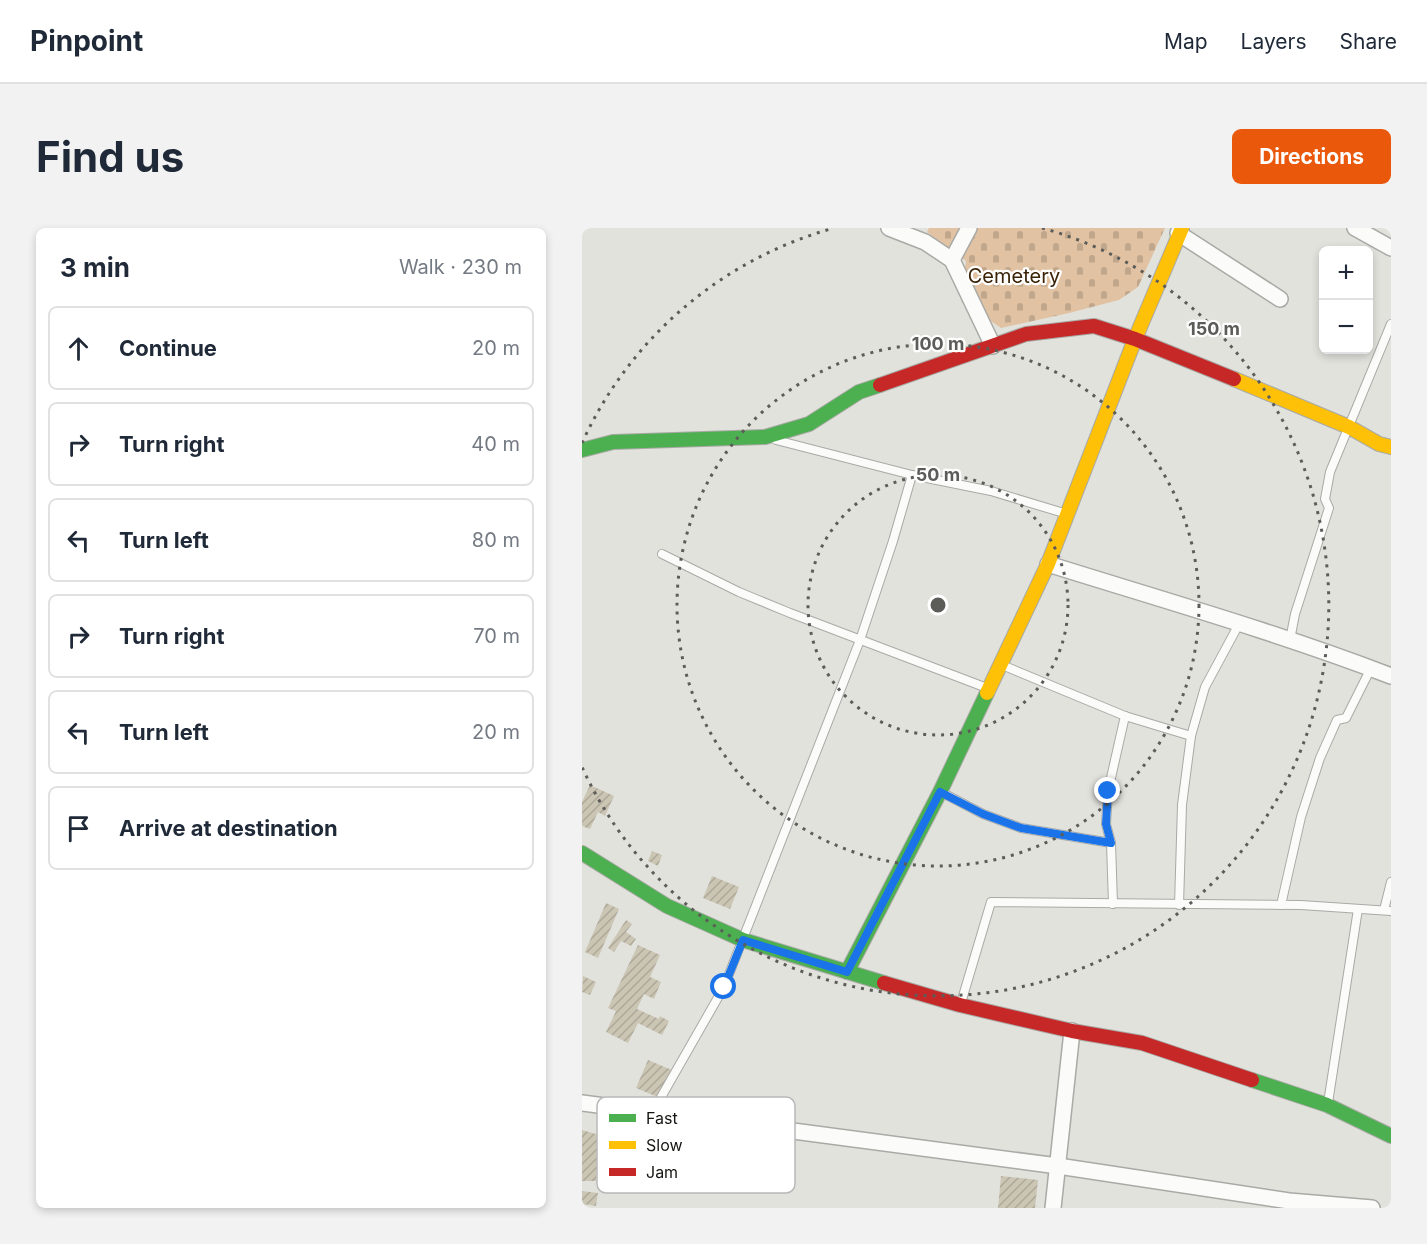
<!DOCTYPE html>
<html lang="en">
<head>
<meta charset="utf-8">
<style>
	:root { --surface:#fff; --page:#f2f2f3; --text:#1f2937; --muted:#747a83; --line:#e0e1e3; --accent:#ea580c }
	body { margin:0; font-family:Inter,sans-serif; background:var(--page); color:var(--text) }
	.controls { position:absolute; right:18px; top:18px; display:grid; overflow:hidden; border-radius:9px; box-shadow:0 3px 9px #0003 }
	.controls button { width:54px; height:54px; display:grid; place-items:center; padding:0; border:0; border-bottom:2px solid var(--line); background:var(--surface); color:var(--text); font:30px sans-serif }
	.stop { position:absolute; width:18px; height:18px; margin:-14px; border:4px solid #1a73e8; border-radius:50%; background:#fff }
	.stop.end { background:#1a73e8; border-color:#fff; box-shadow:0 2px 6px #0008 }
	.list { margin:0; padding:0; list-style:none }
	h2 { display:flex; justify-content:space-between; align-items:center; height:78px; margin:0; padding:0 24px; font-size:26px }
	h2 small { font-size:20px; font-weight:400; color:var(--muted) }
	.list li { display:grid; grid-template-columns:39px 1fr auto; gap:18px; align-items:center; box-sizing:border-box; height:84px; margin:0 12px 12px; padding:0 12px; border:2px solid var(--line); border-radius:9px }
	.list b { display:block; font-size:22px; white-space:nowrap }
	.list em { font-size:20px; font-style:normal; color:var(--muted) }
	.icon { flex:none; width:33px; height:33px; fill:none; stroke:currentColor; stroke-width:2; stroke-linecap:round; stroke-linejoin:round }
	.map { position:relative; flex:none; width:809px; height:980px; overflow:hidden; border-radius:9px }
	header { display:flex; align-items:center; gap:36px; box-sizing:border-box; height:84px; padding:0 30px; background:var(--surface); border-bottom:2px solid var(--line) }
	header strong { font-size:28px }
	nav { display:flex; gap:33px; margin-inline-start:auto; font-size:21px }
	.intro { display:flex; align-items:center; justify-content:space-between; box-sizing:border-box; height:144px; padding:0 36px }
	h1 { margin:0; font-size:42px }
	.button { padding:15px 27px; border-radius:9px; background:var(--accent); color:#fff; font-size:21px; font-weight:700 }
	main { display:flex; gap:36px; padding:0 36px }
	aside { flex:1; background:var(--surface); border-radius:9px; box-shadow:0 3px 9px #0003 }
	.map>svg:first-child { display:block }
	.cemetery { fill:url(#cemetery-stones) }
	.building { fill:url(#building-hatch) }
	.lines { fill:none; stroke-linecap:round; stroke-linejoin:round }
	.lane-casing { stroke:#a9a9a5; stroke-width:10 }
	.street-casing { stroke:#a9a9a5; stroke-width:18 }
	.fast-casing { stroke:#a9a9a5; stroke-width:16 }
	.slow-casing { stroke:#a9a9a5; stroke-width:16 }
	.jam-casing { stroke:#a9a9a5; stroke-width:16 }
	.lane { stroke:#fbfbfa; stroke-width:8 }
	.street { stroke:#fbfbfa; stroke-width:15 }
	.fast { stroke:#4caf50; stroke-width:14 }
	.slow { stroke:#ffc107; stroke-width:14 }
	.jam { stroke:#c62828; stroke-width:14 }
	.route { stroke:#1a73e8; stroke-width:8 }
	.ring { fill:none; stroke:#5c5c58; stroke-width:3; stroke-dasharray:3 6 }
	.labels { text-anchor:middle; stroke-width:4.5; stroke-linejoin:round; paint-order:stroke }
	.park-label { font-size:20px; fill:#3b2308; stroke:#fff }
	.key { fill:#fff; stroke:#b8b8b8; stroke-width:1.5 }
	.key-label { font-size:16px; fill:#141411 }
	.centre { fill:#5c5c58; stroke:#fff; stroke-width:3 }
	.ring-label { font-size:18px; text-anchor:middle; font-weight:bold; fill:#5c5c58; stroke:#fff; stroke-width:4.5; stroke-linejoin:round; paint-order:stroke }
</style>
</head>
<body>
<header>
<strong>Pinpoint</strong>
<nav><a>Map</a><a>Layers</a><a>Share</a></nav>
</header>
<div class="intro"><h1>Find us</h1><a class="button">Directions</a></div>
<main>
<aside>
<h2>3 min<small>Walk · 230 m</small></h2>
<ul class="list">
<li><svg class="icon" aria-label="ahead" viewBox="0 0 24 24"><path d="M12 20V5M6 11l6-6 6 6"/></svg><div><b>Continue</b></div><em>20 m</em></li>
<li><svg class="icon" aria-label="right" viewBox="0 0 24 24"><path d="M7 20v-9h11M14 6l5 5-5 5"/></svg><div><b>Turn right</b></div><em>40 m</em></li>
<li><svg class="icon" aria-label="left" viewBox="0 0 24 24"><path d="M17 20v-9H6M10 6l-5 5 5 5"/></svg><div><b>Turn left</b></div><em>80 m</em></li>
<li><svg class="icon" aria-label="right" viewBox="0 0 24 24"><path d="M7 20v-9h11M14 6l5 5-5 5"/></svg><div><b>Turn right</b></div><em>70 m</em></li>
<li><svg class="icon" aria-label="left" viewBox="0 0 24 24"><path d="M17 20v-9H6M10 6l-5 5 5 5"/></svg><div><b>Turn left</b></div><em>20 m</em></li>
<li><svg class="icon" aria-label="arrive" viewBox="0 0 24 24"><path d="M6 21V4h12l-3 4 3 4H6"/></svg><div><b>Arrive at destination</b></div></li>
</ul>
</aside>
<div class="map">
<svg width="809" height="980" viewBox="0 0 809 980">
	<defs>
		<pattern id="cemetery-stones" width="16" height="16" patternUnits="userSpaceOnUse" patternTransform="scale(1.5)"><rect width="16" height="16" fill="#e1c2a3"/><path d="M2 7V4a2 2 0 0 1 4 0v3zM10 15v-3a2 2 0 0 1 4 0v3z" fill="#c0a68b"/></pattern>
		<pattern id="building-hatch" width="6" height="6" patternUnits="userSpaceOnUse" patternTransform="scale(1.5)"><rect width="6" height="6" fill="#cbc5b4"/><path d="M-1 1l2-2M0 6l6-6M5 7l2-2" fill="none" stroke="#ada89a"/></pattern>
	</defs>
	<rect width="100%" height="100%" fill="#e2e2dd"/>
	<!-- cemetery -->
	<polygon class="cemetery" points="347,0 583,0 556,59 537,72 487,85 419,100 379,73 384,33 345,4"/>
	<!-- building -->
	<g class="building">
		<polygon points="8,557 32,568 23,588 16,584 8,601 0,598 0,574"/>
		<polygon points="70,623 80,627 76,638 66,633"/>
		<polygon points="130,648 157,659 148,681 121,670"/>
		<polygon points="24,675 37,681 16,730 3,724"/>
		<polygon points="44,692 50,696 44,704 54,711 49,718 39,713 32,724 26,720"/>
		<polygon points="56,717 78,727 68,749 79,754 72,771 62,766 55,781 77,791 78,788 87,793 80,807 56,795 46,815 24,804 34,783 26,780"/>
		<polygon points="1,748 14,754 8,767 0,764"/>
		<polygon points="66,832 90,842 78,870 54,860"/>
		<polygon points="0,902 24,909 23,917 37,919 32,936 16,932 14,953 0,953"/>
		<polygon points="419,948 456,952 453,980 416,980"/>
		<polygon points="0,963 16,965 14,978 0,976"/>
	</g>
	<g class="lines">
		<defs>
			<g id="lane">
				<polyline points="194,212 330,247 409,263 485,286"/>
				<polyline points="80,326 157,364 208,385 405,460"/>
				<polyline points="708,412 713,386 747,280 743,271 748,244 809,96"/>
				<polyline points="420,437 543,488 609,508"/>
				<polyline points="359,564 401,586 439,600 529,615"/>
				<polyline points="531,676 529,615 524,596 526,563 543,488"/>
				<polyline points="597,677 600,577 609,508 623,459 657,396"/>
				<polyline points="699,677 719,589 738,530 755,492 764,490 789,440"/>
				<polyline points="802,682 809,654"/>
				<polyline points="379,775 409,674 719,677 809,683"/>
				<polyline points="746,875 776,681"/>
				<polyline points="70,885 142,759 278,412 311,313 330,247"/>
			</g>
			<g id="street">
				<polyline points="307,0 343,14 370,32 411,118"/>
				<polyline points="773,0 809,20"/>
				<polyline points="596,5 698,71"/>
				<polyline points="370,32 387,0"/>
				<path d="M466,336C581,372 697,405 809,448"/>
				<polyline points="0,875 476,938 707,973 790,980"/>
				<polyline points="471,980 490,803"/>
			</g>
			<g id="fast">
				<polyline points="0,222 31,214 183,209 227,196 277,164 298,157"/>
				<polyline points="0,625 85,678 161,712 302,755"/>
				<polyline points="265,744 358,564 405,465"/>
				<polyline points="670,852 745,877 809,908"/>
			</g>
			<g id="slow">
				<polyline points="652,151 767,199 797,216 809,219"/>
				<polyline points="405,465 466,336 553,111 600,0"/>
			</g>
			<g id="jam">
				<polyline points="298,157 444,106 512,98 553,111 652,151"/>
				<polyline points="302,755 378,777 490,803 560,815 670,852"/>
			</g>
		</defs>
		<!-- lane casing -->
		<use href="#lane" class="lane-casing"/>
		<!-- street casing -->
		<use href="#street" class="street-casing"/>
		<!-- fast casing -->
		<use href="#fast" class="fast-casing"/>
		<!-- slow casing -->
		<use href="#slow" class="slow-casing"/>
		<!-- jam casing -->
		<use href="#jam" class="jam-casing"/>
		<!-- lane -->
		<use href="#lane" class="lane"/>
		<!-- street -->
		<use href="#street" class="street"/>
		<!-- fast -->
		<use href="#fast" class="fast"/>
		<!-- slow -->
		<use href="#slow" class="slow"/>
		<!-- jam -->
		<use href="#jam" class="jam"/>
	</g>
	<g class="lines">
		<!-- route -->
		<polyline class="route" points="142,759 161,712 265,744 358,564 401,586 439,600 529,615 524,596 526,563"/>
	</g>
	<!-- distance rings -->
	<g class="ring">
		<circle cx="356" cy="377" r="130"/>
		<circle cx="356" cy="377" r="261"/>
		<path d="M0 215A391 391 0 0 1 252 0M460 0A391 391 0 1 1 0 539"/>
	</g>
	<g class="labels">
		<!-- park labels -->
		<g class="park-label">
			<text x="432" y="55">Cemetery</text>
		</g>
	</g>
	<!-- legend -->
	<rect x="15" y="869" width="198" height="96" rx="9" class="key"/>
	<rect x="27" y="886" width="27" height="8" fill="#4caf50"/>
	<rect x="27" y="913" width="27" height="8" fill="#ffc107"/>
	<rect x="27" y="940" width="27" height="8" fill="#c62828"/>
	<g class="key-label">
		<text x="64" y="896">Fast</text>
		<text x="64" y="923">Slow</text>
		<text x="64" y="950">Jam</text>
	</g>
	<circle cx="356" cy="377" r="9" class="centre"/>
	<g class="ring-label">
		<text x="632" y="107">150 m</text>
		<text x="356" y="122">100 m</text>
		<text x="356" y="253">50 m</text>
	</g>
</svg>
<div class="controls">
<button>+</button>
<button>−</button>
</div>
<div class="stop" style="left:142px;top:759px"></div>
<div class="stop end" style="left:526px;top:563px"></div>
</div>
</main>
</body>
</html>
